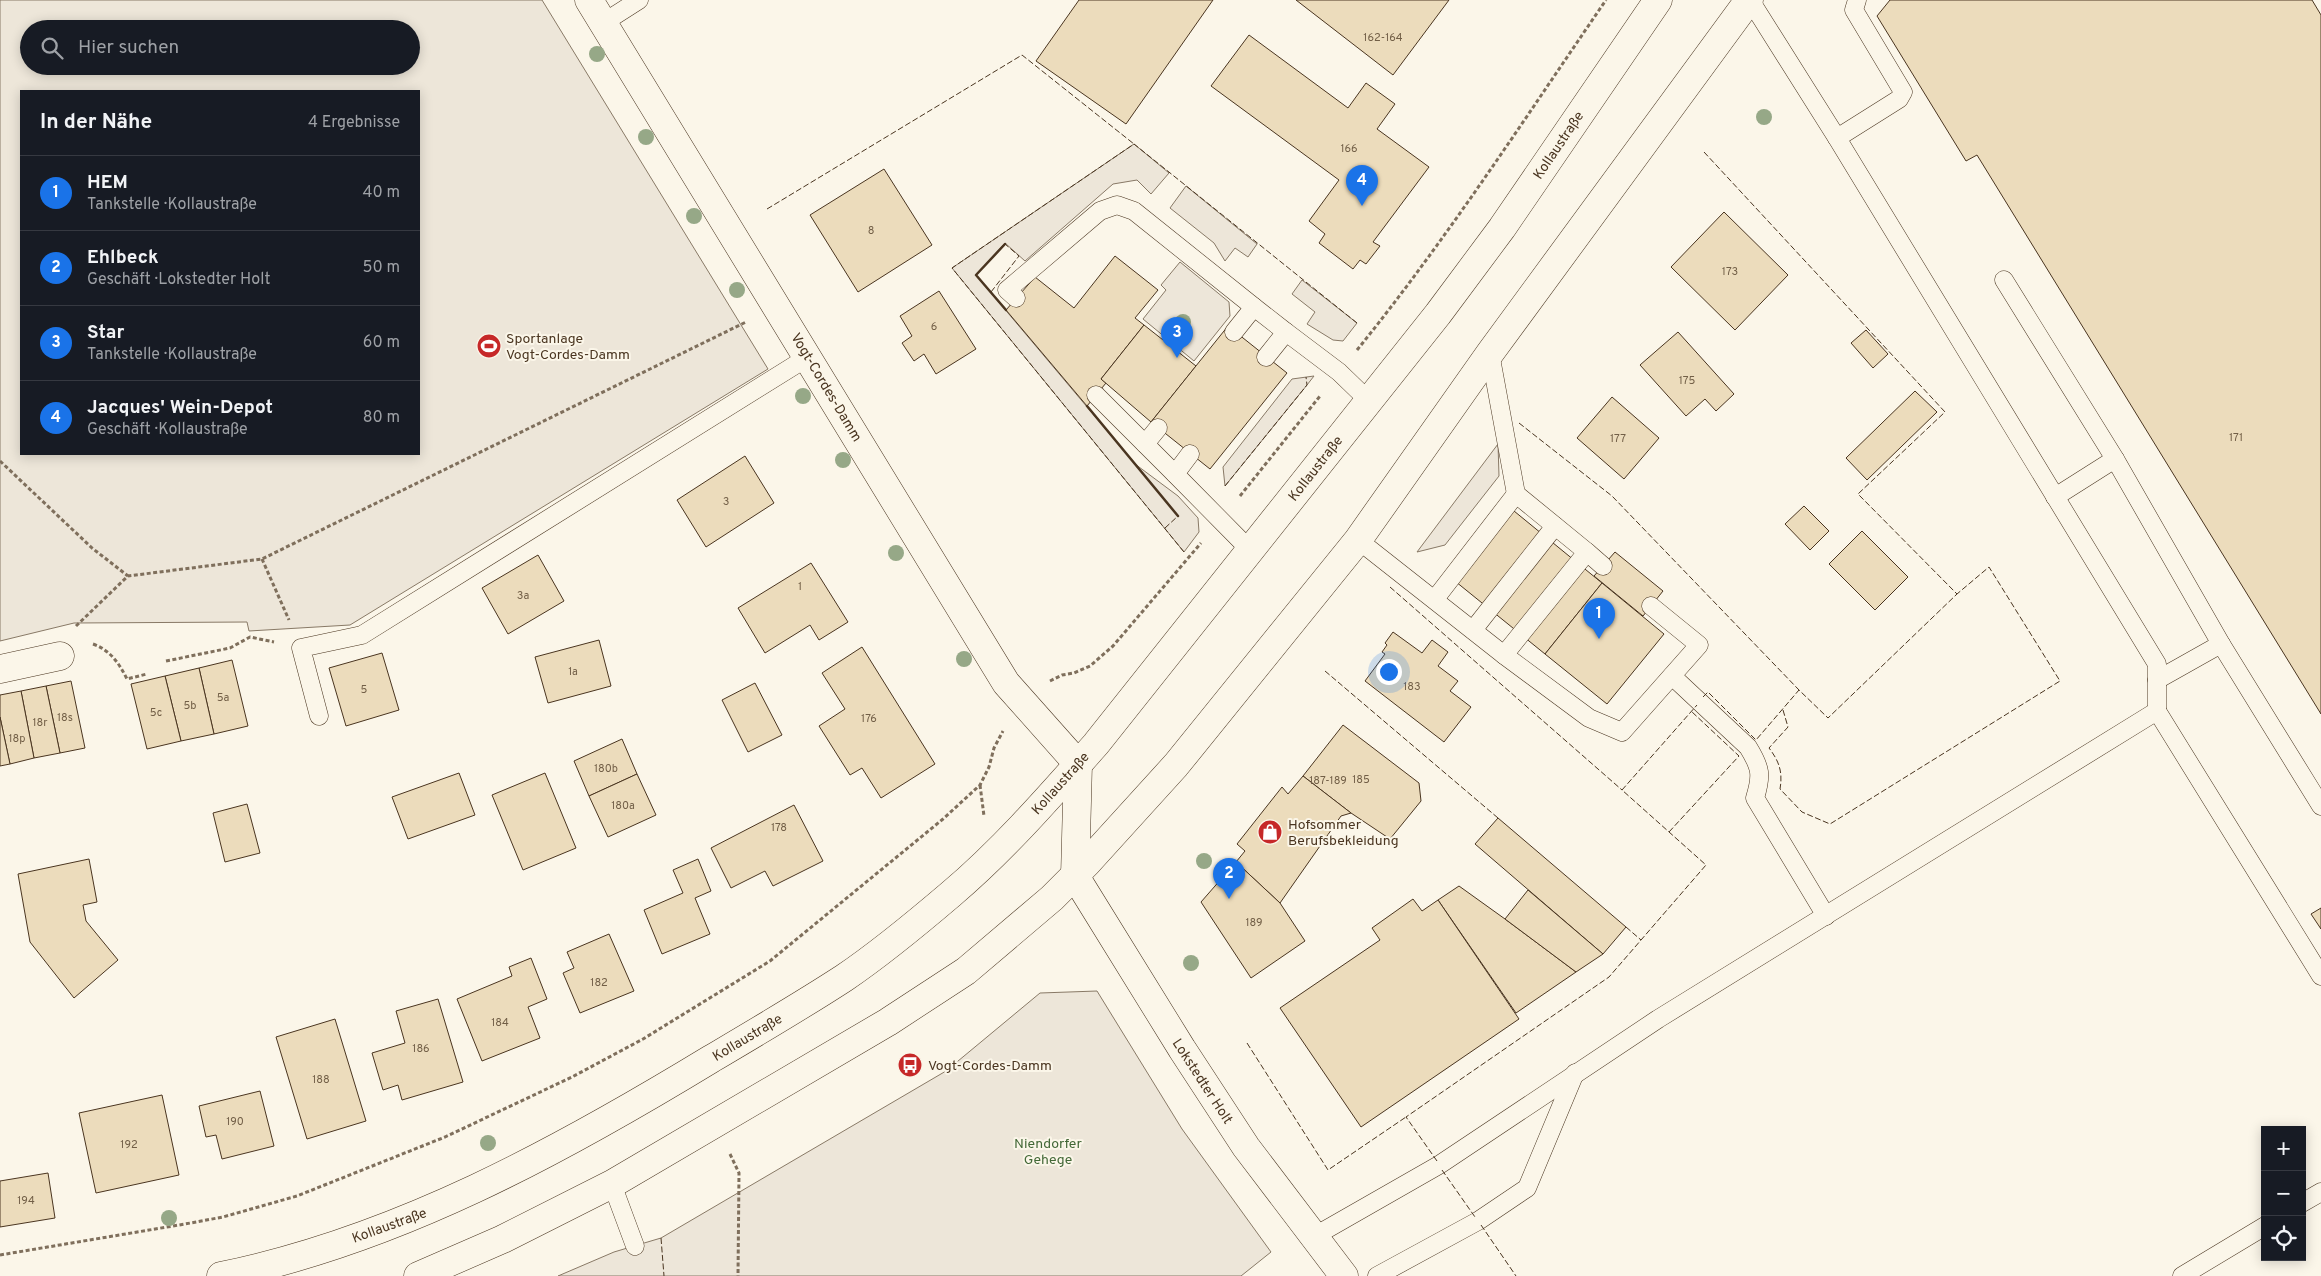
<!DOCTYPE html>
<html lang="de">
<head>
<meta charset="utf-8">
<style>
	:root { --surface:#171b24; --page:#20242c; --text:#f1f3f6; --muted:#9ea1a6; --line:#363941; --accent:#1a73e8 }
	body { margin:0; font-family:Overpass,sans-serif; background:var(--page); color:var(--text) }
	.controls { position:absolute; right:15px; bottom:15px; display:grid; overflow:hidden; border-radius:0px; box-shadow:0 2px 12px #0003 }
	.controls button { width:45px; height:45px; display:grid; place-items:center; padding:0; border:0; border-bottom:1px solid var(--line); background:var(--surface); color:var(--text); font:25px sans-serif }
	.you { position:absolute; left:1388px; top:671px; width:18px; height:18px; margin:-12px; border:4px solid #fff; border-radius:50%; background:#1a73e8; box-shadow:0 0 0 8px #1a73e833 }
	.badge { display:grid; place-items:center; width:32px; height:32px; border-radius:50%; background:var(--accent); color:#fff; font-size:16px; font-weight:700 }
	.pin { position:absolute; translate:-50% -41px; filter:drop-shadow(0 1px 2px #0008) }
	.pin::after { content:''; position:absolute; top:26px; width:18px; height:15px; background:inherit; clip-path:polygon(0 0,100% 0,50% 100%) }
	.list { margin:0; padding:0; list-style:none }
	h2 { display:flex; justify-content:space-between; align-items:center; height:65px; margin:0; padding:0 20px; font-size:21px }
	h2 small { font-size:16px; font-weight:400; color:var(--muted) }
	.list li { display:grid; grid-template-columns:32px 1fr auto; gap:15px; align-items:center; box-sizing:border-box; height:75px; padding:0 20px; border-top:1px solid var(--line) }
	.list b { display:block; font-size:19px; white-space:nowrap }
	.list p { margin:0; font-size:16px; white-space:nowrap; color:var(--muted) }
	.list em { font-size:16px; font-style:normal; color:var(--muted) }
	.icon { flex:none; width:28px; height:28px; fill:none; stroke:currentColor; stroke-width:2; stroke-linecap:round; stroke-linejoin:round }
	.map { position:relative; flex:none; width:2321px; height:1276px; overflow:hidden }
	.search { position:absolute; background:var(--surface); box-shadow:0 2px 12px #0003; left:20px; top:20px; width:400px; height:55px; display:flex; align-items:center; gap:12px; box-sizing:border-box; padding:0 18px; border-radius:28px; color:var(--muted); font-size:19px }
	.panel { position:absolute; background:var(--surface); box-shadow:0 2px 12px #0003; left:20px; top:90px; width:400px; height:365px; border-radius:0px }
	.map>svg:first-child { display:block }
	.green { fill:#ede6d9; stroke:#887966; fill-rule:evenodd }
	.building { fill:#ecdcbc; stroke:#4a3520 }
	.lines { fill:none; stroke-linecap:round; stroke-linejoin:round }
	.lane-casing { stroke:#4a3520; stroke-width:19 }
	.street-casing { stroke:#4a3520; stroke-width:29 }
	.primary-casing { stroke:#4a3520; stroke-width:29 }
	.path { stroke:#7f6f5c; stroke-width:3; stroke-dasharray:4 2.5; stroke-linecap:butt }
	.lane { stroke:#fbf6e9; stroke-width:18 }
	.street { stroke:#fbf6e9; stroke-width:28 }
	.primary { stroke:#fbf6e9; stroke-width:28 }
	.fence { stroke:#4a3520; stroke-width:1; stroke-dasharray:6 2.5; stroke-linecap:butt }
	.wall { stroke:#4a3520; stroke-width:2.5 }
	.tree { fill:#96a887 }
	.labels { text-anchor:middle; stroke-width:4; stroke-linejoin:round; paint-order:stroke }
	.number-label { font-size:11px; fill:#725f47 }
	.street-label { font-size:14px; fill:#4a3520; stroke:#fbf6e9 }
	.poi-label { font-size:14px; fill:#4a3520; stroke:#fbf6e9; text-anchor:start }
	.park-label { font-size:14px; fill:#436837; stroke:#fbf6e9 }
</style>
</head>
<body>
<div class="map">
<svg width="2321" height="1276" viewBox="0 0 2321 1276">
	<rect width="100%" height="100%" fill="#fbf6e9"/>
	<!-- green -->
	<g class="green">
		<path d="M0,0H542L768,369L350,625L249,631L247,622L74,623L0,641ZM29,29H411V66H29ZM21,91H419V454H21Z"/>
		<polygon points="1134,144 1169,173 1151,194 1137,180 1113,184 1025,261 1005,243 976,275 1135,464 1178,496 1198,518 1199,532 1184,552 952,268"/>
		<polygon points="1186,186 1257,244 1248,257 1235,248 1225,261 1214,243 1170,208"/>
		<polygon points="1180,262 1229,302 1230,316 1194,361 1143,319 1166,290 1161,285"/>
		<polygon points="1302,280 1357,323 1343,341 1333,340 1307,324 1315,312 1292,294"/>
		<polygon points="1314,376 1307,385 1225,486 1223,467 1292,379"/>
		<polygon points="1498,444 1499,476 1445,545 1417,552"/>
		<polygon points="1097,991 1182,1129 1271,1252 1241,1276 558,1276 614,1252 661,1238 946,1071 1040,993"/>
	</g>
	<!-- building -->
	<g class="building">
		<polygon points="1079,0 1213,0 1126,124 1036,61"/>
		<polygon points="1296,0 1449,0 1393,75"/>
		<polygon points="1890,0 2312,0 2321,15 2321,714 1977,155 1966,161 1877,16"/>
		<polygon points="1249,35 1348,108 1366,83 1395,104 1377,129 1429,167 1373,242 1380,246 1366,264 1360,260 1353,269 1319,243 1325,234 1309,221 1339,180 1211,86"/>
		<polygon points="884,169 932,245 858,292 810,215"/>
		<polygon points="1724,212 1788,275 1735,330 1671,267"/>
		<polygon points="1115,256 1158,290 1135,318 1144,325 1101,379 1106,383 1087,406 1006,310 1035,277 1074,308"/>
		<polygon points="939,291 976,349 936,374 924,354 914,361 902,343 912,336 900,316"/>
		<polygon points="1144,325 1196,366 1151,422 1101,379"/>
		<polygon points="1228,326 1287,373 1210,469 1151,422"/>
		<polygon points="1866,330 1888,354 1873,368 1851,343"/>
		<polygon points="1678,332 1734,394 1716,411 1705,399 1686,416 1640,365"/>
		<polygon points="1915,391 1937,412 1867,480 1846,458"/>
		<polygon points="1612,397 1659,438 1624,479 1577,438"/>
		<polygon points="745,456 774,503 706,547 677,500"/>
		<polygon points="1503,502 1602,583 1545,654 1445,573"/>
		<polygon points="1804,506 1829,531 1810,550 1785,524"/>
		<polygon points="1862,531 1908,577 1875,610 1829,564"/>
		<polygon points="1615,552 1663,591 1643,616 1594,576"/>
		<polygon points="538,555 564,601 508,634 482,588"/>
		<polygon points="811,563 848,622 819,640 810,625 765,653 738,608"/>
		<polygon points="1602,583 1664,634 1607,704 1545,654"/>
		<polygon points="1393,632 1422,653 1432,640 1448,652 1438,666 1458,681 1450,691 1471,707 1444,742 1365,681 1385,654 1382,652 1387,645 1385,643"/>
		<polygon points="599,640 611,686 548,703 535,657"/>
		<polygon points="862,647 935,764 881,798 862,768 850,775 819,726 845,709 822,673"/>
		<polygon points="382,653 399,710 346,726 329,668"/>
		<polygon points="232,660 248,726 214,734 199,668"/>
		<polygon points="199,668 214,734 181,741 165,676"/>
		<polygon points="165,676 181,741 147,749 131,684"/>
		<polygon points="71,681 85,748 60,753 46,686"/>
		<polygon points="755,683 782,735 748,752 722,700"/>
		<polygon points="46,686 60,753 34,758 21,691"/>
		<polygon points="21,691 34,758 10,764 0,717 0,695"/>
		<polygon points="0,717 10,764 0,766"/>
		<polygon points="1343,725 1419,783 1421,801 1390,839 1351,813 1303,776"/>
		<polygon points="622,739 637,774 589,796 574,761"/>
		<polygon points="459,773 475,815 408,839 392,797"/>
		<polygon points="545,773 576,848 523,870 492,795"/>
		<polygon points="637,774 656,815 608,837 589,796"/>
		<polygon points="1303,776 1351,813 1341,816 1280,903 1236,862 1245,851 1237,844 1282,787 1288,794"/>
		<polygon points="247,804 260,853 225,862 213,813"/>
		<polygon points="794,805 823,861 773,886 765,871 731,888 711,848"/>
		<polygon points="1498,818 1626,927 1603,954 1475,844"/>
		<polygon points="89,859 97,902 83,905 86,921 118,960 74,998 30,942 18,874"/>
		<polygon points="698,859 711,891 695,898 710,934 662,954 644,910 683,893 673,870"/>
		<polygon points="1236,862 1280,903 1305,941 1251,978 1201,902"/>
		<polygon points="1459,886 1505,919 1576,972 1516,1013 1438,900"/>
		<polygon points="1528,890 1603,954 1576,972 1505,919"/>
		<polygon points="1413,899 1422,911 1438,900 1519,1019 1361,1127 1280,1008 1380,940 1372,928"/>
		<polygon points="2321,908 2321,929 2311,914"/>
		<polygon points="609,934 634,991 580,1013 563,973 574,968 567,952"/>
		<polygon points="531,958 547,999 528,1007 540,1038 482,1061 457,999 512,976 509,967"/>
		<polygon points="438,999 463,1082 402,1100 398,1085 383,1090 372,1053 405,1043 396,1011"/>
		<polygon points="335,1019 366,1121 307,1139 276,1037"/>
		<polygon points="260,1091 274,1146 222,1159 216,1135 206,1137 199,1106"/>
		<polygon points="162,1095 179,1175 96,1193 79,1113"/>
		<polygon points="48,1173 55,1218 0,1227 0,1181"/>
	</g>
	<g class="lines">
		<defs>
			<g id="lane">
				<polyline points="1750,0 1837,138 2157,664 2157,711"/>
				<polyline points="603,23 639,0"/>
				<polyline points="1837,138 1899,99 1903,92 1854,10 1857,0"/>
				<polyline points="2004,280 2115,459"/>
				<polyline points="1016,298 1007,290 1100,211 1117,205 1134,211 1254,307"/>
				<polyline points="1234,332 1254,307 1286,332"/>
				<polyline points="1266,357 1286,332 1339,372 1368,400"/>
				<polyline points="1096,395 1145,444"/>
				<polyline points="1158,428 1145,444 1175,474"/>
				<polyline points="1190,454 1175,474 1251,551"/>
				<polyline points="2055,497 2115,459 2221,644"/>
				<polyline points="1358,540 1504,655 1587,552 1516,494 1490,353"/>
				<polyline points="1587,552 1603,566"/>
				<polyline points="1435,599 1516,494"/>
				<polyline points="1473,630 1555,526"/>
				<polyline points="1504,655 1589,718 1622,732 1699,645 1651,606"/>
				<path d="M1672,676L1748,747C1761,768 1762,775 1755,798L1826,916"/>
				<polyline points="2157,680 2221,644 2321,806"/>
				<polyline points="319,716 301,648 362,635 808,357"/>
				<polyline points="612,1184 635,1246"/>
				<polyline points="2302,1203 2321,1192"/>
				<polyline points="1313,1237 1439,1165 1658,1019 2157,711 2321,976"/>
				<polyline points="1377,1276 1478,1221 1527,1188 1575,1073"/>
				<polyline points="2182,1276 2265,1226"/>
			</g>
			<g id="street">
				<polyline points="589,0 1006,683 1078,764 1075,876 1182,1049 1246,1147 1344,1276"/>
				<polyline points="0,669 60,656"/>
			</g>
			<g id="primary">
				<path d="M221,1276C397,1240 558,1152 711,1059C755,1033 801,1006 844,978C881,953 917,923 951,894C1004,849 1050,796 1096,744L1438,314L1502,228L1658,0"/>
				<polyline points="418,1276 503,1239 612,1184 888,1022 966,971 1052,898 1087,863 1176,765 1358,540 1490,353 1749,0"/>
			</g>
		</defs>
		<!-- lane casing -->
		<use href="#lane" class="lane-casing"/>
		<!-- street casing -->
		<use href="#street" class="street-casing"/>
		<!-- primary casing -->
		<use href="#primary" class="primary-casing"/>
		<!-- path -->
		<g class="path">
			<path d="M1357,350C1447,239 1525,118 1606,0"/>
			<polyline points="0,461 92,548 128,576"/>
			<polyline points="1240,496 1320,396"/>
			<polyline points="262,559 289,620"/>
			<polyline points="76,626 128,576 262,559 746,322"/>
			<path d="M93,644C110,650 119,663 127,679L147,674"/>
			<polyline points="166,661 230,648 250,637 274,642"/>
			<polyline points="1050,681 1062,675 1074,673 1090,666 1113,646 1201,543"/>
			<polyline points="980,785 984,816"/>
			<polyline points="730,1154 739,1173 738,1276"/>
			<polyline points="0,1255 185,1224 223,1217 297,1196 445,1137 572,1077 643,1039 770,961 943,819 980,785 989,767 994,748 1003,731"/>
		</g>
		<!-- lane -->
		<use href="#lane" class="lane"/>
		<!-- street -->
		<use href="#street" class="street"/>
		<!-- primary -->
		<use href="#primary" class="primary"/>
		<!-- fence -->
		<g class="fence">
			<polyline points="767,209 1022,55 1134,144"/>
			<polyline points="991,292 1019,256 1005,244"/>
			<polyline points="1519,423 1612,496 1799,690"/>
			<polyline points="1225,486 1307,385 1306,377"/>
			<polyline points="1165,528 1178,516"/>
			<polyline points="1184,552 952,268 1134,144 1357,323"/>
			<polyline points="1390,587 1622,790"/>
			<polyline points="1325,671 1498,818"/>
			<polyline points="1703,697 1708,692 1756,740 1799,690 1828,718 1957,594 1858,494 1945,412 1704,152"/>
			<path d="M1783,710L1788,727L1769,748C1779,761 1783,772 1780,789L1802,812L1830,824L2060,681L1989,567L1957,594"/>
			<polyline points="1669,832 1739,756 1691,711"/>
			<polyline points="1626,927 1641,940"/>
			<polyline points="1247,1043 1328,1170 1406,1117"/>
			<polyline points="1437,1161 1406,1117 1609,977 1706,865 1622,790 1697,705"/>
			<polyline points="1442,1170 1475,1217"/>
			<polyline points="1481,1225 1516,1276"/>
			<polyline points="661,1238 664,1276"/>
		</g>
		<!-- wall -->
		<g class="wall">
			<polyline points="1005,244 976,275 1006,310"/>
			<polyline points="1087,406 1178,516"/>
		</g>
	</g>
	<!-- trees -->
	<g class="tree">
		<circle cx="597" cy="54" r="8"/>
		<circle cx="1764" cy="117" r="8"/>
		<circle cx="646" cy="137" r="8"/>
		<circle cx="694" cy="216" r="8"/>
		<circle cx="737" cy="290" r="8"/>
		<circle cx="1183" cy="322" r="8"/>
		<circle cx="803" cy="396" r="8"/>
		<circle cx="843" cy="460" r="8"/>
		<circle cx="896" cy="553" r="8"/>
		<circle cx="964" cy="659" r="8"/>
		<circle cx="1204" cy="861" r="8"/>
		<circle cx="1191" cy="963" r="8"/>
		<circle cx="488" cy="1143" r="8"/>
		<circle cx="169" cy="1218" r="8"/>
	</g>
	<!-- icons -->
	<defs>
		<symbol id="stadium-disc" viewBox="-11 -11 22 22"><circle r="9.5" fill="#c62828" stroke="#fbf6e9"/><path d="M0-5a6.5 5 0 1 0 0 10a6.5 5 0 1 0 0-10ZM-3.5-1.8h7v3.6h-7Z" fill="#fff"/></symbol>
		<symbol id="shop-disc" viewBox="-11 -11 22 22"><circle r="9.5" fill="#c62828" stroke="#fbf6e9"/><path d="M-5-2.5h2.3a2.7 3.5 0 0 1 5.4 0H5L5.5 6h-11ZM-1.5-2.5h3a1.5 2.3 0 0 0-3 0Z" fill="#fff"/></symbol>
		<symbol id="bus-disc" viewBox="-11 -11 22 22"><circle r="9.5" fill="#c62828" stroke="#fbf6e9"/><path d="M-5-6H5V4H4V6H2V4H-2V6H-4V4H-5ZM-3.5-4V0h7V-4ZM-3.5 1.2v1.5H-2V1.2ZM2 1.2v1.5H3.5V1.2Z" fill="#fff"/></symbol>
	</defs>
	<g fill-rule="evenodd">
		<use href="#stadium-disc" x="475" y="332" width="28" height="28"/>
		<use href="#shop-disc" x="1256" y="818" width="28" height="28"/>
		<use href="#bus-disc" x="896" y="1051" width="28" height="28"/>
	</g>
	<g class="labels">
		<!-- number labels -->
		<g class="number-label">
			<text x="1383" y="41">162-164</text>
			<text x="1349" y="152">166</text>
			<text x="871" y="234">8</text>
			<text x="1730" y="275">173</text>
			<text x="934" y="330">6</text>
			<text x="1687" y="384">175</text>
			<text x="2236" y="441">171</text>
			<text x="1618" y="442">177</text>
			<text x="726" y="505">3</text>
			<text x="800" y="590">1</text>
			<text x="523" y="599">3a</text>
			<text x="573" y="675">1a</text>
			<text x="1412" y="690">183</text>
			<text x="364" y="693">5</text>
			<text x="223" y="701">5a</text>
			<text x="190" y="709">5b</text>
			<text x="156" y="716">5c</text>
			<text x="65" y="721">18s</text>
			<text x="869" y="722">176</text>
			<text x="40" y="726">18r</text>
			<text x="17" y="742">18p</text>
			<text x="606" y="772">180b</text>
			<text x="1361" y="783">185</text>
			<text x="1328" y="784">187-189</text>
			<text x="623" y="809">180a</text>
			<text x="779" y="831">178</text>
			<text x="1254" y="926">189</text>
			<text x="599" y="986">182</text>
			<text x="500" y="1026">184</text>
			<text x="421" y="1052">186</text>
			<text x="321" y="1083">188</text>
			<text x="235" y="1125">190</text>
			<text x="129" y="1148">192</text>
			<text x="26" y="1204">194</text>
		</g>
		<!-- street labels -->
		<g class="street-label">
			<text transform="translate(1558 145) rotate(-56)" y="5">Kollaustraße</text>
			<text transform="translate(827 387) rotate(59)" y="5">Vogt-Cordes-Damm</text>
			<text transform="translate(1315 468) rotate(-52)" y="5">Kollaustraße</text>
			<text transform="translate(1060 783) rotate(-48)" y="5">Kollaustraße</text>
			<text transform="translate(747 1037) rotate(-31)" y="5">Kollaustraße</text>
			<text transform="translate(1203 1081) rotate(57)" y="5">Lokstedter Holt</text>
			<text transform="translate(389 1225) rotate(-20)" y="5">Kollaustraße</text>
		</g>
		<!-- poi labels -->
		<g class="poi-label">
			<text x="506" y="343">Sportanlage<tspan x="506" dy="16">Vogt-Cordes-Damm</tspan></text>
			<text x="1288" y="829">Hofsommer<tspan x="1288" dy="16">Berufsbekleidung</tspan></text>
			<text x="928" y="1070">Vogt-Cordes-Damm</text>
		</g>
		<!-- park labels -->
		<g class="park-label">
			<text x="1048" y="1148">Niendorfer<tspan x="1048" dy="16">Gehege</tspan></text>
		</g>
	</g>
</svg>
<div class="controls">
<button>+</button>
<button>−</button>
<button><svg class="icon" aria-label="locate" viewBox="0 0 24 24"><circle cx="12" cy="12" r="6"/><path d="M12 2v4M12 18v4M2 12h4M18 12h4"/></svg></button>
</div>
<div class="you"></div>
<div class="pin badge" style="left:1599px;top:639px">1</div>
<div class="pin badge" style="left:1229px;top:899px">2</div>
<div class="pin badge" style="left:1177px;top:358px">3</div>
<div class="pin badge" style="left:1362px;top:206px">4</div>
<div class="search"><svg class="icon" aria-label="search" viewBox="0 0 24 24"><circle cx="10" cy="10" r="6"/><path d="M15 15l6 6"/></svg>Hier suchen</div>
<section class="panel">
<h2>In der Nähe<small>4 Ergebnisse</small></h2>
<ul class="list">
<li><span class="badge">1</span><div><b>HEM</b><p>Tankstelle · Kollaustraße</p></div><em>40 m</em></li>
<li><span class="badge">2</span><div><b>Ehlbeck</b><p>Geschäft · Lokstedter Holt</p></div><em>50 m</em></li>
<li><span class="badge">3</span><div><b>Star</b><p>Tankstelle · Kollaustraße</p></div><em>60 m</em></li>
<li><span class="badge">4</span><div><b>Jacques' Wein-Depot</b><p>Geschäft · Kollaustraße</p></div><em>80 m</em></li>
</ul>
</section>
</div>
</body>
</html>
